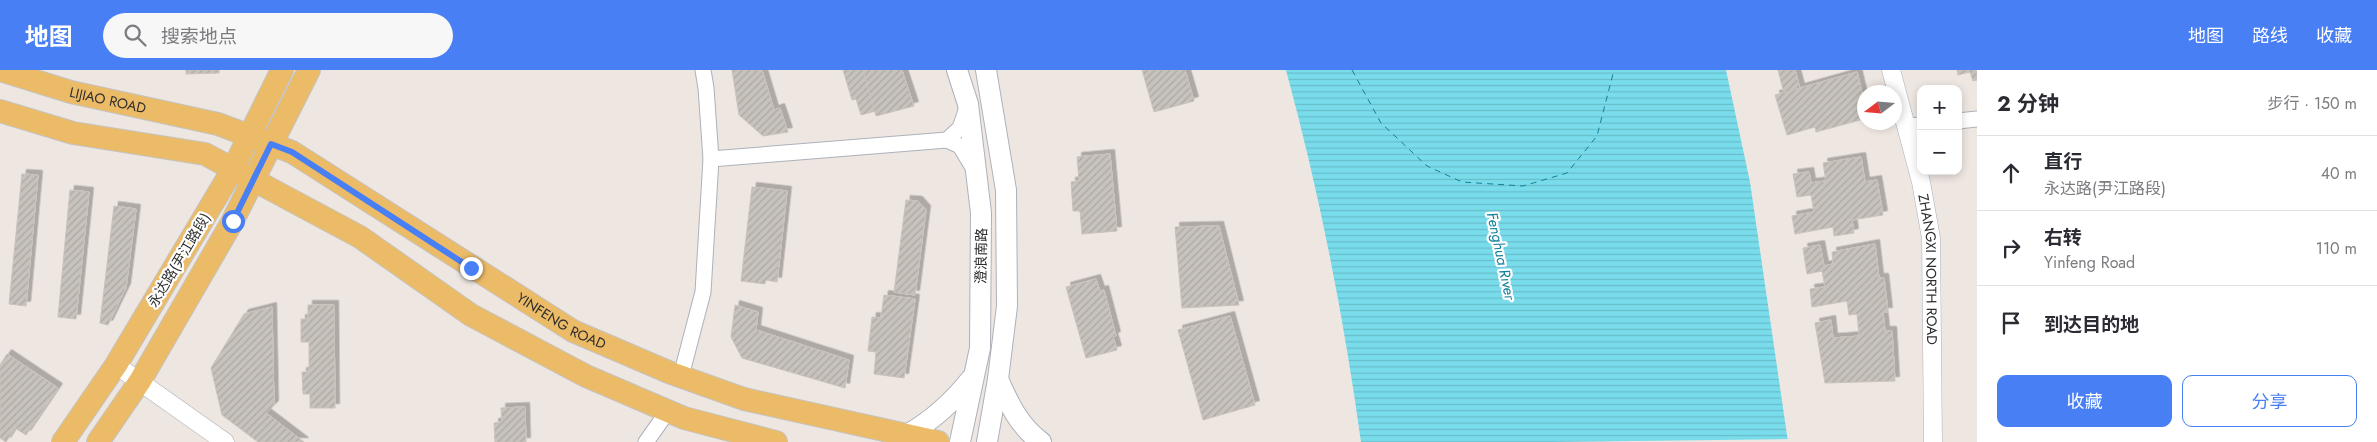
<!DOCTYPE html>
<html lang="zh">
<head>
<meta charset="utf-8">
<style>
	:root { --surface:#fff; --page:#f7f7f7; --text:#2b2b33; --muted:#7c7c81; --line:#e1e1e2; --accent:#487ff4 }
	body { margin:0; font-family:Jost,"Noto Sans SC",sans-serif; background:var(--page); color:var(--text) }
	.controls { position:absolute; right:15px; top:15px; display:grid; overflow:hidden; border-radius:10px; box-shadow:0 2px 8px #0003 }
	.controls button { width:45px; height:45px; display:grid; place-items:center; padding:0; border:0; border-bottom:1px solid var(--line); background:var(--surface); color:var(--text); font:25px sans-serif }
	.compass { position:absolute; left:1857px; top:15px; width:45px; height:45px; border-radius:50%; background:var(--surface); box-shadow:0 2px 8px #0003; rotate:254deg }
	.stop { position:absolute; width:15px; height:15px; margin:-11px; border:4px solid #487ff4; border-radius:50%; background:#fff }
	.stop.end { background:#487ff4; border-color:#fff; box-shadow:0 1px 5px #0008 }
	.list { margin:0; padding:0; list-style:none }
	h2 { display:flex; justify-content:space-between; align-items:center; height:65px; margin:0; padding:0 20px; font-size:21px }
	h2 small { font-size:16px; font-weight:400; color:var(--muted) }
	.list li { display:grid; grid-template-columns:32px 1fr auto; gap:15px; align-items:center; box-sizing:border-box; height:75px; padding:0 20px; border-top:1px solid var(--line) }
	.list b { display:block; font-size:19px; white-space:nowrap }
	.list p { margin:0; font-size:16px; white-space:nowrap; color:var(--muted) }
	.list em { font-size:16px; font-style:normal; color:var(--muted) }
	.actions { display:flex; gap:10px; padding:15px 20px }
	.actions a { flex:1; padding:11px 0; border:1px solid var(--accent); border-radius:10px; text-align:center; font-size:18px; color:var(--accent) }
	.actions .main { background:var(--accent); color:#fff }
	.icon { flex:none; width:28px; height:28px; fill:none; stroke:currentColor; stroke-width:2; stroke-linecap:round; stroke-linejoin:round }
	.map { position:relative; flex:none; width:1977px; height:372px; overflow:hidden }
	header { display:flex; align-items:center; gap:30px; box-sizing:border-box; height:70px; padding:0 25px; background:var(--accent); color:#fff }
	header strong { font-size:24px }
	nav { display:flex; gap:28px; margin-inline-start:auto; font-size:18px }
	.search { width:350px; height:45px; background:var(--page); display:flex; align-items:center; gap:12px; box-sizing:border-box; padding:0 18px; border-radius:28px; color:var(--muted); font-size:19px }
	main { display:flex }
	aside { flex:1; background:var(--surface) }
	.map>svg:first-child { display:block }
	.water { fill:url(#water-rules) }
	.pier { fill:#eee6e1 }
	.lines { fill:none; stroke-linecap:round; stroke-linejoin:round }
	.ferry { stroke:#13809c; stroke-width:1; stroke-dasharray:6 5; stroke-linecap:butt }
	.building { fill:url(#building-hatch); stroke:#cac2ba; filter:url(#shadow) }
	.minor-casing { stroke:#adb1b9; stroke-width:17 }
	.tertiary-casing { stroke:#adb1b9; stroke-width:19 }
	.secondary-casing { stroke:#adb1b9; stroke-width:22 }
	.primary-casing { stroke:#c4c4c4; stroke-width:24 }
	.minor { stroke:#fff; stroke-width:15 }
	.tertiary { stroke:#fff; stroke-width:18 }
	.secondary { stroke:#fff; stroke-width:20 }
	.primary { stroke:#ecbb67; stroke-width:22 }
	.route { stroke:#487ff4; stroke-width:6 }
	.labels { text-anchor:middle; stroke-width:4.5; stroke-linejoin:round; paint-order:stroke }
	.street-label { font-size:14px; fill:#2d2d2d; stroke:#fff }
	.water-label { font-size:15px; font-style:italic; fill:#13809c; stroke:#fff }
</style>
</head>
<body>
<header>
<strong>地图</strong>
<div class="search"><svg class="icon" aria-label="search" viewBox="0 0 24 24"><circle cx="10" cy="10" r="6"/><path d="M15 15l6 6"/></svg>搜索地点</div>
<nav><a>地图</a><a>路线</a><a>收藏</a></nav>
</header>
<main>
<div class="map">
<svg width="1977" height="372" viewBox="0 0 1977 372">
	<defs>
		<pattern id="water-rules" width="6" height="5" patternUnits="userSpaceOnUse" patternTransform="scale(1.25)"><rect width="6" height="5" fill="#79dceb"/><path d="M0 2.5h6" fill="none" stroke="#69bdca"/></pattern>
		<pattern id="building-hatch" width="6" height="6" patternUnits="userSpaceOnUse" patternTransform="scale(1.25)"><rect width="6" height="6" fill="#c7c2bc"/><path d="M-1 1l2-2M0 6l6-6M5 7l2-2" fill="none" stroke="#aba7a2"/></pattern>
		<filter id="shadow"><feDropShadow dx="4.5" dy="-4.5" stdDeviation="0" flood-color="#0004"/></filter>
	</defs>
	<rect width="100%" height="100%" fill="#eee6e1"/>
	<!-- water -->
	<path class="water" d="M1286,0H1726L1750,112L1788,372H1361C1344,248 1319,121 1286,0Z"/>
	<!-- pier -->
	<polygon class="pier" points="1790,369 1791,372 1550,372"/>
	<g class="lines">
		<!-- ferry -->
		<polyline class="ferry" points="1352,0 1381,53 1427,96 1462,112 1523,116 1567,103 1597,66 1614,0"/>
	</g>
	<!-- building -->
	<g class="building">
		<polygon points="186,0 219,0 219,3 186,4"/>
		<polygon points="732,0 762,0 774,40 780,38 788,62 763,66 739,45"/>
		<polygon points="843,0 887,0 897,35 861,45 856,29 852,30"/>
		<polygon points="863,0 902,0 914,36 876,46"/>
		<polygon points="1142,0 1185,0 1194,31 1154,42"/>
		<polygon points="1778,0 1795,0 1800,18 1784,23"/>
		<polygon points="1957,0 1977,0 1977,10 1973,11 1970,2 1958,5"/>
		<polygon points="1857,2 1864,31 1864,49 1816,62 1815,57 1787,65 1775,25"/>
		<polygon points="1110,84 1117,161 1082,164 1080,141 1073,141 1071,112 1079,111 1077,87"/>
		<polygon points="1861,87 1865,112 1877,110 1883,145 1852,150 1854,163 1834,166 1833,157 1795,164 1792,146 1814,142 1811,125 1797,127 1793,104 1809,102 1811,113 1826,111 1823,93"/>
		<polygon points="22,104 38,105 26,236 9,234"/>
		<polygon points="752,117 787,121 777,212 766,210 765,214 741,211"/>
		<polygon points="70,120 89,122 76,249 58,247"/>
		<polygon points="906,130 918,131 926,140 915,225 894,222"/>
		<polygon points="114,136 136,139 126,218 108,255 100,253"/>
		<polygon points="1219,156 1239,235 1182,238 1175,157"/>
		<polygon points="1875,174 1879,208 1884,208 1888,242 1883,242 1885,261 1892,261 1895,311 1825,313 1815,253 1831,250 1833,268 1859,266 1857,244 1849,245 1847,231 1812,237 1810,219 1825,217 1822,201 1807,204 1803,178 1820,175 1824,196 1833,194 1832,182"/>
		<polygon points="1096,209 1100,221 1104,220 1116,266 1113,267 1117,280 1086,288 1066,217"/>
		<polygon points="884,225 915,229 904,308 874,304 876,282 868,281 872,247 881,248"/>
		<polygon points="308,235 334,235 335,338 310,338 310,324 303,324 302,302 309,302 309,272 301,272 301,249 308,249"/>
		<polygon points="735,235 758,242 756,260 849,290 845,318 742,288 731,267"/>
		<polygon points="272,237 274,335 266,343 304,372 258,372 222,345 211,298 244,244"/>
		<polygon points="1230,246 1255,335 1203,350 1178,260"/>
		<polygon points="7,284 58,318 26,365 15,358 6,372 0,368 0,295"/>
		<polygon points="525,337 526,372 495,372 494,353 502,352 501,338"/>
	</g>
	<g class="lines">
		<defs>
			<g id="minor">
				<polyline points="703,0 706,18 711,89"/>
				<polyline points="967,38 960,58 947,70 960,76 974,99"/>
				<polyline points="1958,51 1977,49"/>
				<polyline points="1907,56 1921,55"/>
				<polyline points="681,306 703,222 711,89 947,70"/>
				<polyline points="646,372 668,341"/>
			</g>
			<g id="tertiary">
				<path id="s1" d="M1891,0L1921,112L1931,168L1933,372"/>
				<polyline points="116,295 225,372"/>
			</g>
			<g id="secondary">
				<polyline points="957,0 968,34 981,143 980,278 960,372"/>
				<polyline points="986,0 1006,120 1007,236 998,309 987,372"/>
				<path d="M998,309C1009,334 1019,356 1041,372"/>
				<path d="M907,365C933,350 952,333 971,309"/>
			</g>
			<g id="primary">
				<path id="s2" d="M0,0L71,22L218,54L292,82L573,261L671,303L744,329L938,372"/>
				<polyline points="0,41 73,63 205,84 360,167 471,245 586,306 684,348 776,372"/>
				<polyline points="63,372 116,295 233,99 282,0"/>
				<polyline points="98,372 140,311 231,154 309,0"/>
			</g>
		</defs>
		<!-- minor casing -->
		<use href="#minor" class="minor-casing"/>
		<!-- tertiary casing -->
		<use href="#tertiary" class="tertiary-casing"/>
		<!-- secondary casing -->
		<use href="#secondary" class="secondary-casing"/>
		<!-- primary casing -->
		<use href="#primary" class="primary-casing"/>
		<!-- minor -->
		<use href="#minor" class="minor"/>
		<!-- tertiary -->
		<use href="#tertiary" class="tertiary"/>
		<!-- secondary -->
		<use href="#secondary" class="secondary"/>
		<!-- primary -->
		<use href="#primary" class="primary"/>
	</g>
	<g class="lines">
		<!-- route -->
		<polyline class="route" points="233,151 271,74 292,82 471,198"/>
	</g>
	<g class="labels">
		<!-- street labels -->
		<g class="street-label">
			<text dy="5" stroke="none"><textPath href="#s2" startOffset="112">LIJIAO ROAD</textPath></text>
			<text transform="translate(981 186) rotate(-89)" y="5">澄浪南路</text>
			<text transform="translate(179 190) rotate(-59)" y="5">永达路(尹江路段)</text>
			<text dy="5" stroke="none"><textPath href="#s1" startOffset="204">ZHANGXI NORTH ROAD</textPath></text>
			<text dy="5" stroke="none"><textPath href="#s2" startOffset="622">YINFENG ROAD</textPath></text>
		</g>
		<!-- water labels -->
		<g class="water-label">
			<text transform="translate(1501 186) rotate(78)" y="5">Fenghua Rıver</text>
		</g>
	</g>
</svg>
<div class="controls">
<button>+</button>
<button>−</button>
</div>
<svg class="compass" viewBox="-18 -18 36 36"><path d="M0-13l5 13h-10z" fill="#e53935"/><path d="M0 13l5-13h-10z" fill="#7c7c81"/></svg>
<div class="stop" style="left:233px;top:151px"></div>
<div class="stop end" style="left:471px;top:198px"></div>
</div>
<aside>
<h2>2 分钟<small>步行 · 150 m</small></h2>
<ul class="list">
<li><svg class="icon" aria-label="ahead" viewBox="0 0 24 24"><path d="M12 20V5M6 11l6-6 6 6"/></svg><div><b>直行</b><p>永达路(尹江路段)</p></div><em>40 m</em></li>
<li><svg class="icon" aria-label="right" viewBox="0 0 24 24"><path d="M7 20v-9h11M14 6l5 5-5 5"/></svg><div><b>右转</b><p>Yinfeng Road</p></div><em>110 m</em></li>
<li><svg class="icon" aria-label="arrive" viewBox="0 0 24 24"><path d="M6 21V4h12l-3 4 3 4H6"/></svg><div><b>到达目的地</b></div></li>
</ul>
<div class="actions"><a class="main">收藏</a><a>分享</a></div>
</aside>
</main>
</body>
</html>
